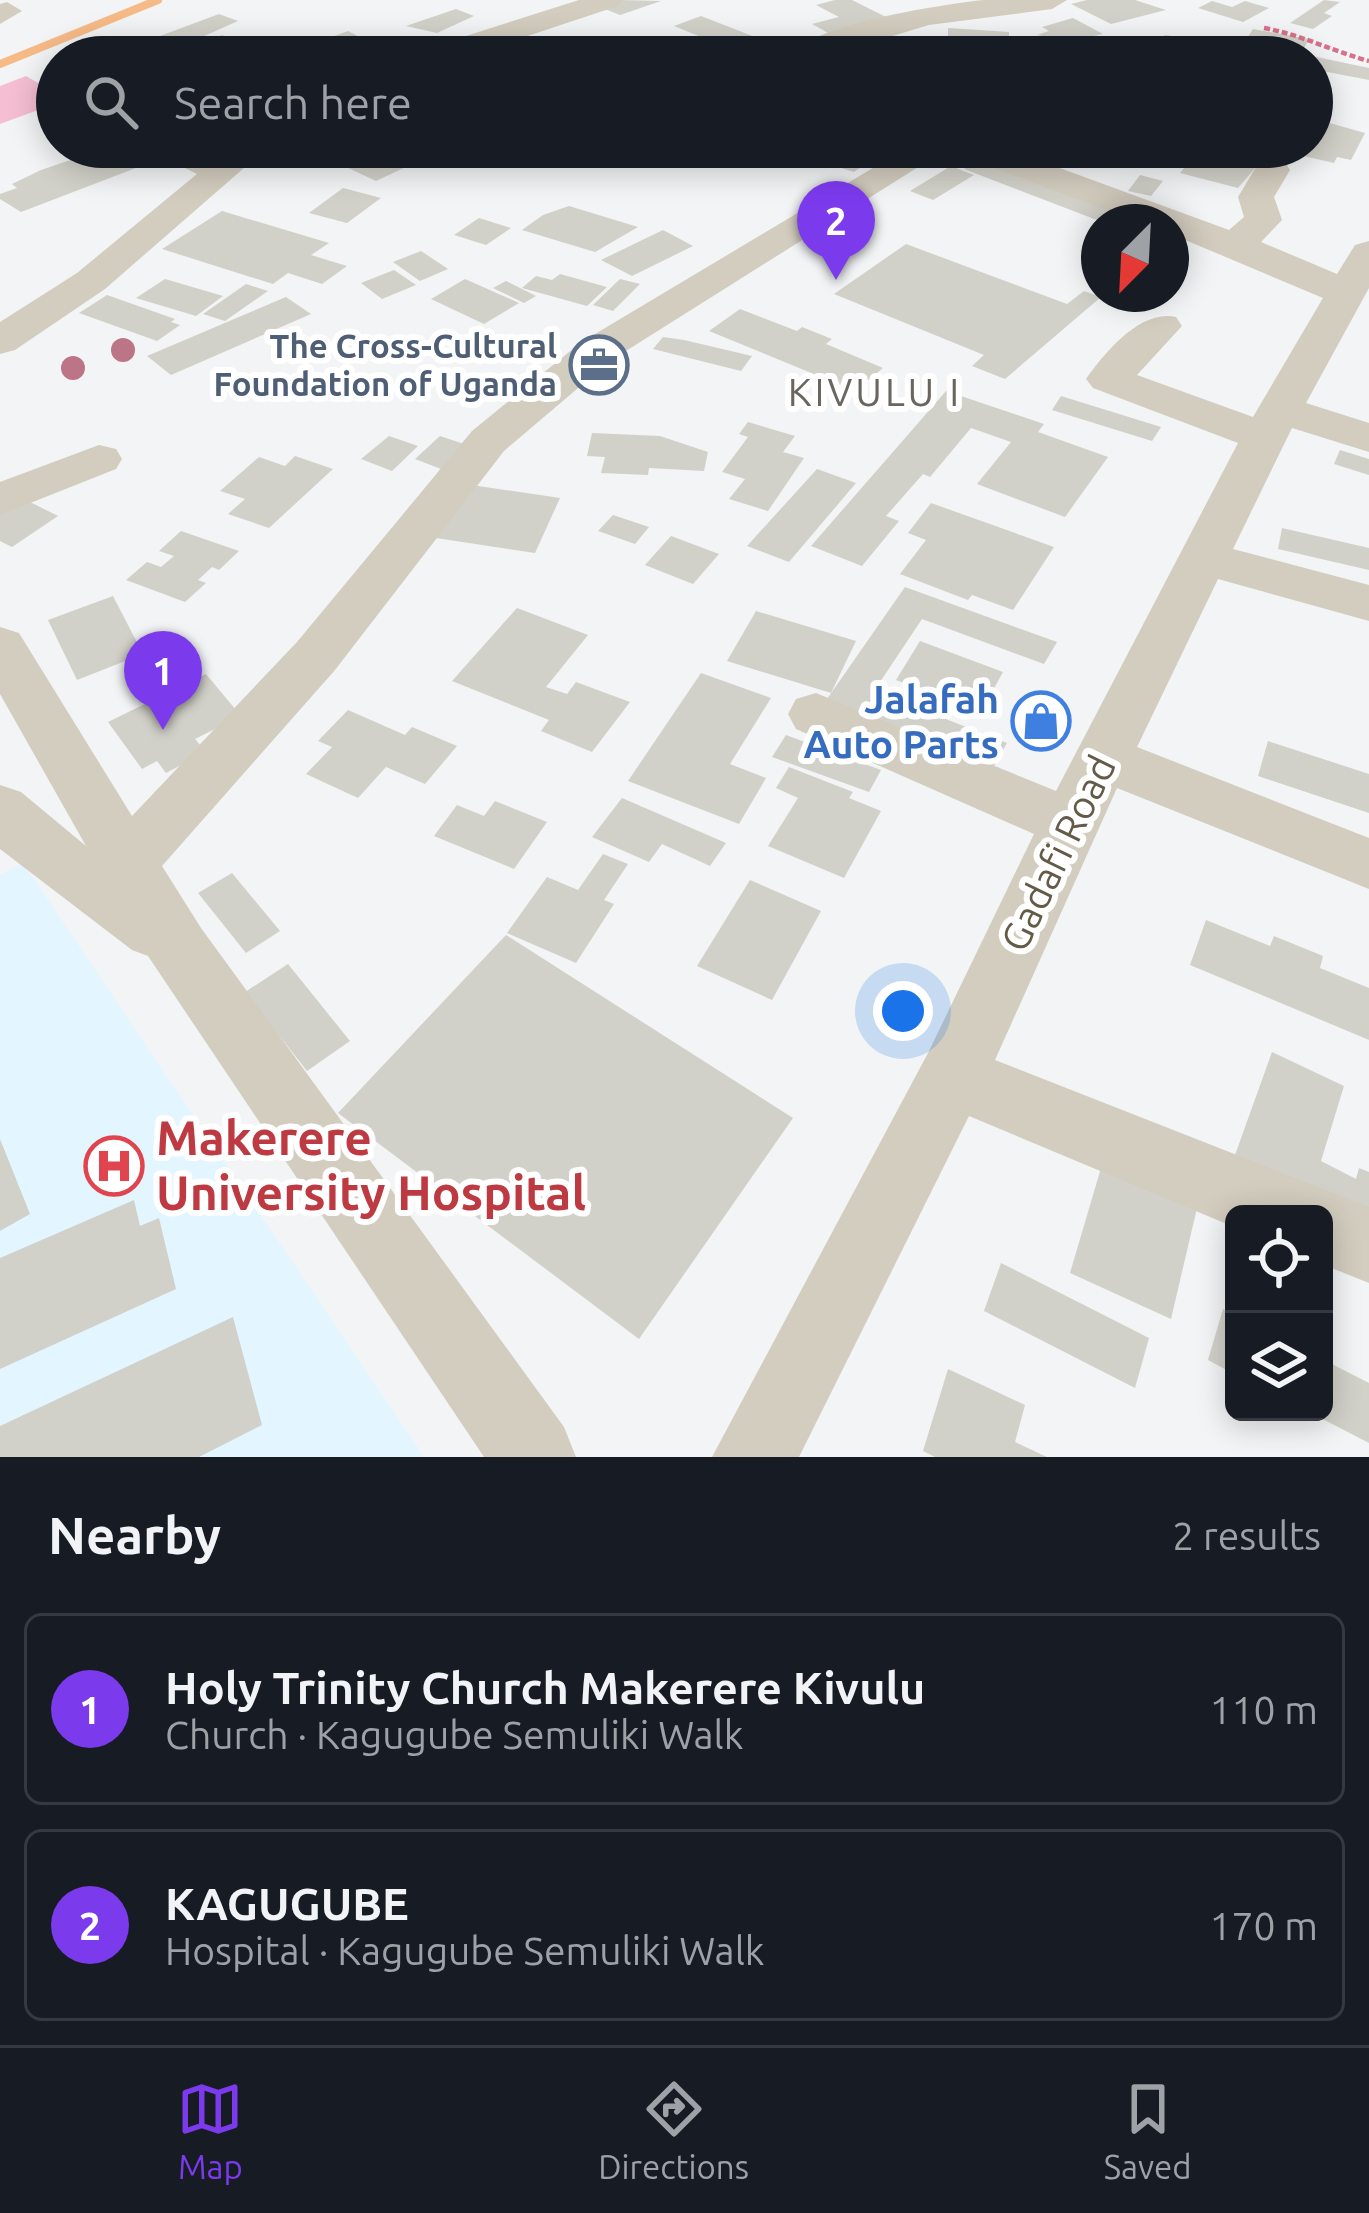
<!DOCTYPE html>
<html lang="en">
<head>
<meta charset="utf-8">
<style>
	:root { --surface:#171b24; --page:#20242c; --text:#f1f3f6; --muted:#9ea1a6; --line:#363941; --accent:#7c3aed }
	body { margin:0; font-family:Ubuntu,sans-serif; background:var(--page); color:var(--text) }
	.controls { position:absolute; right:36px; bottom:36px; display:grid; overflow:hidden; border-radius:18px; box-shadow:0 6px 30px #0003 }
	.controls button { width:108px; height:108px; display:grid; place-items:center; padding:0; border:0; border-bottom:3px solid var(--line); background:var(--surface); color:var(--text); font:60px sans-serif }
	.compass { position:absolute; left:1081px; top:204px; width:108px; height:108px; border-radius:50%; background:var(--surface); box-shadow:0 6px 30px #0003; rotate:204deg }
	.you { position:absolute; left:903px; top:1011px; width:42px; height:42px; margin:-30px; border:9px solid #fff; border-radius:50%; background:#1a73e8; box-shadow:0 0 0 18px #1a73e833 }
	.badge { display:grid; place-items:center; width:78px; height:78px; border-radius:50%; background:var(--accent); color:#fff; font-size:39px; font-weight:700 }
	.pin { position:absolute; translate:-50% -99px; filter:drop-shadow(0 3px 6px #0008) }
	.pin::after { content:''; position:absolute; top:63px; width:42px; height:36px; background:inherit; clip-path:polygon(0 0,100% 0,50% 100%) }
	.list { margin:0; padding:0; list-style:none }
	h2 { display:flex; justify-content:space-between; align-items:center; height:156px; margin:0; padding:0 48px; font-size:51px }
	h2 small { font-size:39px; font-weight:400; color:var(--muted) }
	.list li { display:grid; grid-template-columns:78px 1fr auto; gap:36px; align-items:center; box-sizing:border-box; height:192px; margin:0 24px 24px; padding:0 24px; border:3px solid var(--line); border-radius:18px }
	.list b { display:block; font-size:45px; white-space:nowrap }
	.list p { margin:0; font-size:39px; white-space:nowrap; color:var(--muted) }
	.list em { font-size:39px; font-style:normal; color:var(--muted) }
	.icon { flex:none; width:66px; height:66px; fill:none; stroke:currentColor; stroke-width:2; stroke-linecap:round; stroke-linejoin:round }
	.map { position:relative; flex:none; width:1369px; height:1457px; overflow:hidden }
	.search { position:absolute; background:var(--surface); box-shadow:0 6px 30px #0003; left:36px; right:36px; top:36px; height:132px; display:flex; align-items:center; gap:30px; box-sizing:border-box; padding:0 42px; border-radius:66px; color:var(--muted); font-size:45px }
	.sheet { height:588px; background:var(--surface) }
	nav { display:flex; justify-content:space-around; align-items:center; box-sizing:border-box; height:168px; border-top:3px solid var(--line); background:var(--surface); font-size:33px; color:var(--muted) }
	nav a { display:grid; justify-items:center; gap:6px }
	nav .on { color:var(--accent) }
	.map>svg:first-child { display:block }
	.medical { fill:#e3f5fe }
	.green { fill:#f5bed2 }
	.lines { fill:none; stroke-linecap:round; stroke-linejoin:round }
	.stream { stroke:#f6ba87; stroke-width:8 }
	.building { fill:#d2d1c9 }
	.path { stroke:#d8728a; stroke-width:4.5; stroke-dasharray:6 3; stroke-linecap:butt }
	.minor { fill:#d3cdbf; fill-rule:evenodd }
	.tree { fill:#bc7587 }
	.labels { text-anchor:middle; stroke-width:12; stroke-linejoin:round; paint-order:stroke }
	.far-service-label { font-size:33px; font-weight:bold; fill:#4e5e75; stroke:#fff; text-anchor:end }
	.far-quarter-label { font-size:39px; letter-spacing:3px; fill:#68665e; stroke:#fff }
	.shop-label { font-size:39px; font-weight:bold; fill:#366cbe; stroke:#fff; text-anchor:end }
	.street-label { font-size:39px; fill:#635b48; stroke:#fff }
	.near-health-label { font-size:48px; font-weight:bold; fill:#be3a42; stroke:#fff; text-anchor:start }
</style>
</head>
<body>
<div class="map">
<svg width="1369" height="1457" viewBox="0 0 1369 1457">
	<rect width="100%" height="100%" fill="#f2f4f5"/>
	<!-- medical -->
	<polygon class="medical" points="23,863 424,1457 0,1457 0,875"/>
	<!-- green -->
	<polygon class="green" points="26,76 57,94 57,103 0,124 0,86"/>
	<g class="lines">
		<!-- stream -->
		<polyline class="stream" points="0,64 158,0"/>
	</g>
	<!-- building -->
	<g class="building">
		<polygon points="619,0 661,1 620,15 600,7"/>
		<polygon points="835,0 852,0 888,18 830,34 812,24 839,17 816,5"/>
		<polygon points="1087,0 1135,0 1166,10 1111,24 1071,4"/>
		<polygon points="1324,0 1340,2 1324,13 1332,16 1313,29 1290,23"/>
		<polygon points="1212,1 1232,7 1245,1 1269,8 1243,22 1198,8"/>
		<polygon points="456,9 474,16 437,33 406,26"/>
		<polygon points="219,14 238,21 184,45 171,46 152,39"/>
		<polygon points="701,16 755,37 728,48 674,26"/>
		<polygon points="1073,18 1103,34 1071,41 1037,35 1049,31 1042,27"/>
		<polygon points="948,28 1009,32 1009,40 948,36"/>
		<polygon points="1253,29 1309,39 1299,57 1235,57"/>
		<polygon points="348,31 371,43 316,57 294,51"/>
		<polygon points="222,35 233,39 195,53 184,49"/>
		<polygon points="1165,35 1229,45 1224,57 1158,48"/>
		<polygon points="863,39 897,51 873,57 845,47"/>
		<polygon points="516,40 534,49 508,57 491,48"/>
		<polygon points="973,40 1010,47 1002,57 965,51"/>
		<polygon points="691,45 706,57 646,57 646,55"/>
		<polygon points="1312,56 1369,68 1369,80 1312,69"/>
		<polygon points="1312,118 1365,133 1351,160 1337,157 1334,163 1273,149 1312,147"/>
		<polygon points="109,147 143,147 162,158 21,212 0,199 0,194 17,188 12,184 41,170"/>
		<polygon points="390,147 406,147 427,157 376,181 346,167"/>
		<polygon points="792,147 816,147 867,163 854,172 786,151"/>
		<polygon points="832,147 904,147 874,164"/>
		<polygon points="1107,147 1147,147 1126,162 1098,153"/>
		<polygon points="1202,147 1267,147 1272,148 1238,188 1180,173"/>
		<polygon points="981,159 1121,212 1102,222 964,169"/>
		<polygon points="951,166 974,175 933,200 910,191"/>
		<polygon points="1140,175 1163,181 1151,196 1128,191"/>
		<polygon points="343,188 381,198 347,223 309,213"/>
		<polygon points="569,206 638,227 595,252 522,230 543,215"/>
		<polygon points="222,211 329,243 311,255 347,266 322,284 288,273 273,284 162,249"/>
		<polygon points="479,218 511,228 486,245 454,235"/>
		<polygon points="663,230 693,246 632,276 601,260"/>
		<polygon points="906,244 1067,304 1084,291 1101,297 1005,379 972,366 984,355 834,294"/>
		<polygon points="421,251 448,269 420,281 393,262"/>
		<polygon points="394,270 416,285 382,299 361,283"/>
		<polygon points="560,274 607,287 587,306 522,288 536,276 552,280"/>
		<polygon points="165,279 223,296 196,316 136,298"/>
		<polygon points="465,279 519,303 484,324 431,299"/>
		<polygon points="620,279 640,284 613,311 593,305"/>
		<polygon points="506,281 536,296 524,303 493,288"/>
		<polygon points="246,284 268,291 225,321 203,314"/>
		<polygon points="107,295 175,319 171,322 180,325 157,341 79,313"/>
		<polygon points="286,297 311,314 171,375 147,356"/>
		<polygon points="740,309 797,331 802,327 832,339 826,344 883,368 855,391 709,331"/>
		<polygon points="663,337 684,340 752,356 741,371 653,349"/>
		<polygon points="946,391 1044,424 1038,432 1108,457 1065,517 977,484 1011,442 971,428 930,477 923,474 886,516 899,521 862,566 811,546"/>
		<polygon points="1061,396 1161,427 1152,441 1052,410"/>
		<polygon points="748,422 795,436 783,452 804,458 768,511 729,499 745,479 722,472 748,437 739,434"/>
		<polygon points="592,433 660,436 708,452 704,471 649,468 648,475 601,473 605,457 587,456"/>
		<polygon points="389,436 418,446 392,471 361,459"/>
		<polygon points="440,436 467,445 441,469 415,459"/>
		<polygon points="1340,450 1369,459 1369,475 1334,464"/>
		<polygon points="295,456 333,469 269,528 228,514 245,499 220,491 259,457 285,466"/>
		<polygon points="817,469 856,483 789,562 747,546"/>
		<polygon points="465,484 560,498 535,553 436,538"/>
		<polygon points="18,496 58,516 12,547 0,541 0,509"/>
		<polygon points="931,503 1054,547 1013,610 972,595 968,600 900,574 926,540 908,533"/>
		<polygon points="613,515 649,527 635,544 598,531"/>
		<polygon points="1282,528 1369,548 1369,570 1278,549"/>
		<polygon points="181,531 239,551 219,570 212,567 198,580 206,583 185,602 126,580 147,562 161,567 174,556 159,551"/>
		<polygon points="671,536 719,554 693,584 645,565"/>
		<polygon points="905,587 1057,642 1044,664 922,619 874,691 1007,743 994,766 827,699"/>
		<polygon points="113,596 143,654 77,680 48,620"/>
		<polygon points="517,608 588,635 546,687 567,694 576,682 630,702 592,752 541,731 549,720 452,681"/>
		<polygon points="756,611 856,641 831,693 727,661"/>
		<polygon points="920,641 1003,672 981,712 896,680"/>
		<polygon points="701,673 771,698 730,764 766,778 739,824 628,781"/>
		<polygon points="206,674 241,716 195,739 206,752 166,773 157,761 142,769 108,722"/>
		<polygon points="348,710 405,735 412,727 457,746 425,784 386,767 358,798 306,774 332,747 318,741"/>
		<polygon points="786,735 881,770 869,792 772,757"/>
		<polygon points="1268,741 1369,774 1369,813 1258,776"/>
		<polygon points="789,767 853,792 849,798 881,811 844,878 768,846 798,798 776,788"/>
		<polygon points="622,798 726,843 710,866 662,844 649,862 592,837"/>
		<polygon points="495,801 547,822 514,869 434,836 457,805 484,816"/>
		<polygon points="603,854 628,864 604,900 614,904 576,963 507,933 547,877 578,890"/>
		<polygon points="232,873 280,931 246,953 198,893"/>
		<polygon points="750,880 821,911 772,1000 697,966"/>
		<polygon points="1206,920 1270,946 1274,936 1323,956 1320,968 1369,988 1369,1040 1190,965"/>
		<polygon points="506,935 793,1118 639,1339 338,1113"/>
		<polygon points="288,964 350,1041 307,1071 245,992"/>
		<polygon points="1272,1052 1344,1086 1321,1161 1356,1179 1359,1168 1369,1172 1369,1222 1235,1155"/>
		<polygon points="0,1139 30,1214 0,1231"/>
		<polygon points="1101,1168 1197,1208 1171,1319 1070,1273"/>
		<polygon points="134,1200 140,1226 159,1218 176,1289 0,1369 0,1258"/>
		<polygon points="1001,1263 1149,1338 1135,1388 984,1311"/>
		<polygon points="1223,1309 1234,1315 1234,1374 1208,1360"/>
		<polygon points="233,1317 262,1425 199,1457 0,1457 0,1426"/>
		<polygon points="1324,1360 1369,1383 1369,1443 1309,1412 1324,1412"/>
		<polygon points="948,1369 1025,1405 1015,1442 1047,1457 935,1457 923,1451"/>
	</g>
	<g class="lines">
		<!-- path -->
		<path class="path" d="M1264,28C1302,35 1332,51 1369,61"/>
		<!-- minor -->
		<g class="minor">
			<polygon points="579,0 623,0 618,6 464,57 417,57 422,50"/>
			<path d="M983,0H1067L1052,9L929,25L823,57H787C812,24 940,5 983,0Z"/>
			<polygon points="7,2 22,11 0,24 0,4"/>
			<polygon points="152,147 197,147 217,157 230,147 268,147 105,289 15,350 0,354 0,322 77,273 197,174 157,154"/>
			<polygon points="908,147 950,147 610,361 504,451 335,670 162,866 201,928 564,1427 576,1457 484,1457 148,956 132,950 0,849 0,785 21,792 86,846 0,694 0,627 19,633 132,816 297,642 472,431 580,343"/>
			<path d="M952,147H1002L1229,230L1244,217L1238,197L1259,162H1285L1290,170L1274,197L1282,220L1261,242L1337,274L1355,245L1369,241V288L1306,403L1369,423V452L1292,428L1233,549L1369,585V621L1218,579L1137,747L1369,838V889L1117,788L995,1060L1369,1207V1283L1324,1265V1214H1234V1227L969,1116L799,1457H712L928,1053L1034,834L796,729L788,714L796,699L816,693L1056,791L1238,443L1093,388L1086,379C1105,352 1141,309 1176,317L1182,326L1137,375L1253,417L1323,298L1171,234V222H1138L957,154Z"/>
			<polygon points="99,445 116,449 122,459 116,469 0,515 0,482"/>
		</g>
	</g>
	<!-- trees -->
	<g class="tree">
		<circle cx="123" cy="350" r="12"/>
		<circle cx="73" cy="368" r="12"/>
	</g>
	<!-- icons -->
	<defs>
		<symbol id="office-ring" viewBox="-11 -11 22 22"><circle r="9.5" fill="#fff" stroke="#5c6f8a" stroke-width="1.5"/><path d="M-6-3h4V-5.5h4V-3h4V5H-6ZM-1-4.5V-3h2v-1.5ZM-6 0V1H6V0Z" fill="#5c6f8a"/></symbol>
		<symbol id="shop-ring" viewBox="-11 -11 22 22"><circle r="9.5" fill="#fff" stroke="#3f7fe0" stroke-width="1.5"/><path d="M-5-2.5h2.3a2.7 3.5 0 0 1 5.4 0H5L5.5 6h-11ZM-1.5-2.5h3a1.5 2.3 0 0 0-3 0Z" fill="#3f7fe0"/></symbol>
		<symbol id="hospital-ring" viewBox="-11 -11 22 22"><circle r="9.5" fill="#fff" stroke="#e0444e" stroke-width="1.5"/><path d="M-5-5h3v3.5h4V-5h3V5h-3V1.5h-4V5h-3Z" fill="#e0444e"/></symbol>
	</defs>
	<g fill-rule="evenodd">
		<use href="#office-ring" x="566" y="332" width="66" height="66"/>
		<use href="#shop-ring" x="1008" y="688" width="66" height="66"/>
		<use href="#hospital-ring" x="81" y="1133" width="66" height="66"/>
	</g>
	<g class="labels">
		<!-- far-service labels -->
		<g class="far-service-label">
			<text x="557" y="358">The Cross-Cultural<tspan x="557" dy="38">Foundation of Uganda</tspan></text>
		</g>
		<!-- far-quarter labels -->
		<g class="far-quarter-label">
			<text x="875" y="406">KIVULU I</text>
		</g>
		<!-- shop labels -->
		<g class="shop-label">
			<text x="999" y="713">Jalafah<tspan x="999" dy="45">Auto Parts</tspan></text>
		</g>
		<!-- street labels -->
		<g class="street-label">
			<text transform="translate(1058 853) rotate(-64)" y="14">Gadafi Road</text>
		</g>
		<!-- near-health labels -->
		<g class="near-health-label">
			<text x="156" y="1155">Makerere<tspan x="156" dy="55">University Hospital</tspan></text>
		</g>
	</g>
</svg>
<div class="controls">
<button><svg class="icon" aria-label="locate" viewBox="0 0 24 24"><circle cx="12" cy="12" r="6"/><path d="M12 2v4M12 18v4M2 12h4M18 12h4"/></svg></button>
<button><svg class="icon" aria-label="layers" viewBox="0 0 24 24"><path d="M12 4l9 5-9 5-9-5zM3 14l9 5 9-5"/></svg></button>
</div>
<svg class="compass" viewBox="-18 -18 36 36"><path d="M0-13l5 13h-10z" fill="#e53935"/><path d="M0 13l5-13h-10z" fill="#9ea1a6"/></svg>
<div class="you"></div>
<div class="pin badge" style="left:163px;top:730px">1</div>
<div class="pin badge" style="left:836px;top:280px">2</div>
<div class="search"><svg class="icon" aria-label="search" viewBox="0 0 24 24"><circle cx="10" cy="10" r="6"/><path d="M15 15l6 6"/></svg>Search here</div>
</div>
<section class="sheet">
<h2>Nearby<small>2 results</small></h2>
<ul class="list">
<li><span class="badge">1</span><div><b>Holy Trinity Church Makerere Kivulu</b><p>Church · Kagugube Semuliki Walk</p></div><em>110 m</em></li>
<li><span class="badge">2</span><div><b>KAGUGUBE</b><p>Hospital · Kagugube Semuliki Walk</p></div><em>170 m</em></li>
</ul>
</section>
<nav>
<a class="on"><svg class="icon" aria-label="map" viewBox="0 0 24 24"><path d="M3 6l6-2 6 2 6-2v14l-6 2-6-2-6 2zM9 4v14M15 6v14"/></svg>Map</a>
<a><svg class="icon" aria-label="directions" viewBox="0 0 24 24"><path d="M12 3l9 9-9 9-9-9zM9 14v-3h6M13 9l2 2-2 2"/></svg>Directions</a>
<a><svg class="icon" aria-label="saved" viewBox="0 0 24 24"><path d="M7 4h10v16l-5-4-5 4z"/></svg>Saved</a>
</nav>
</body>
</html>
